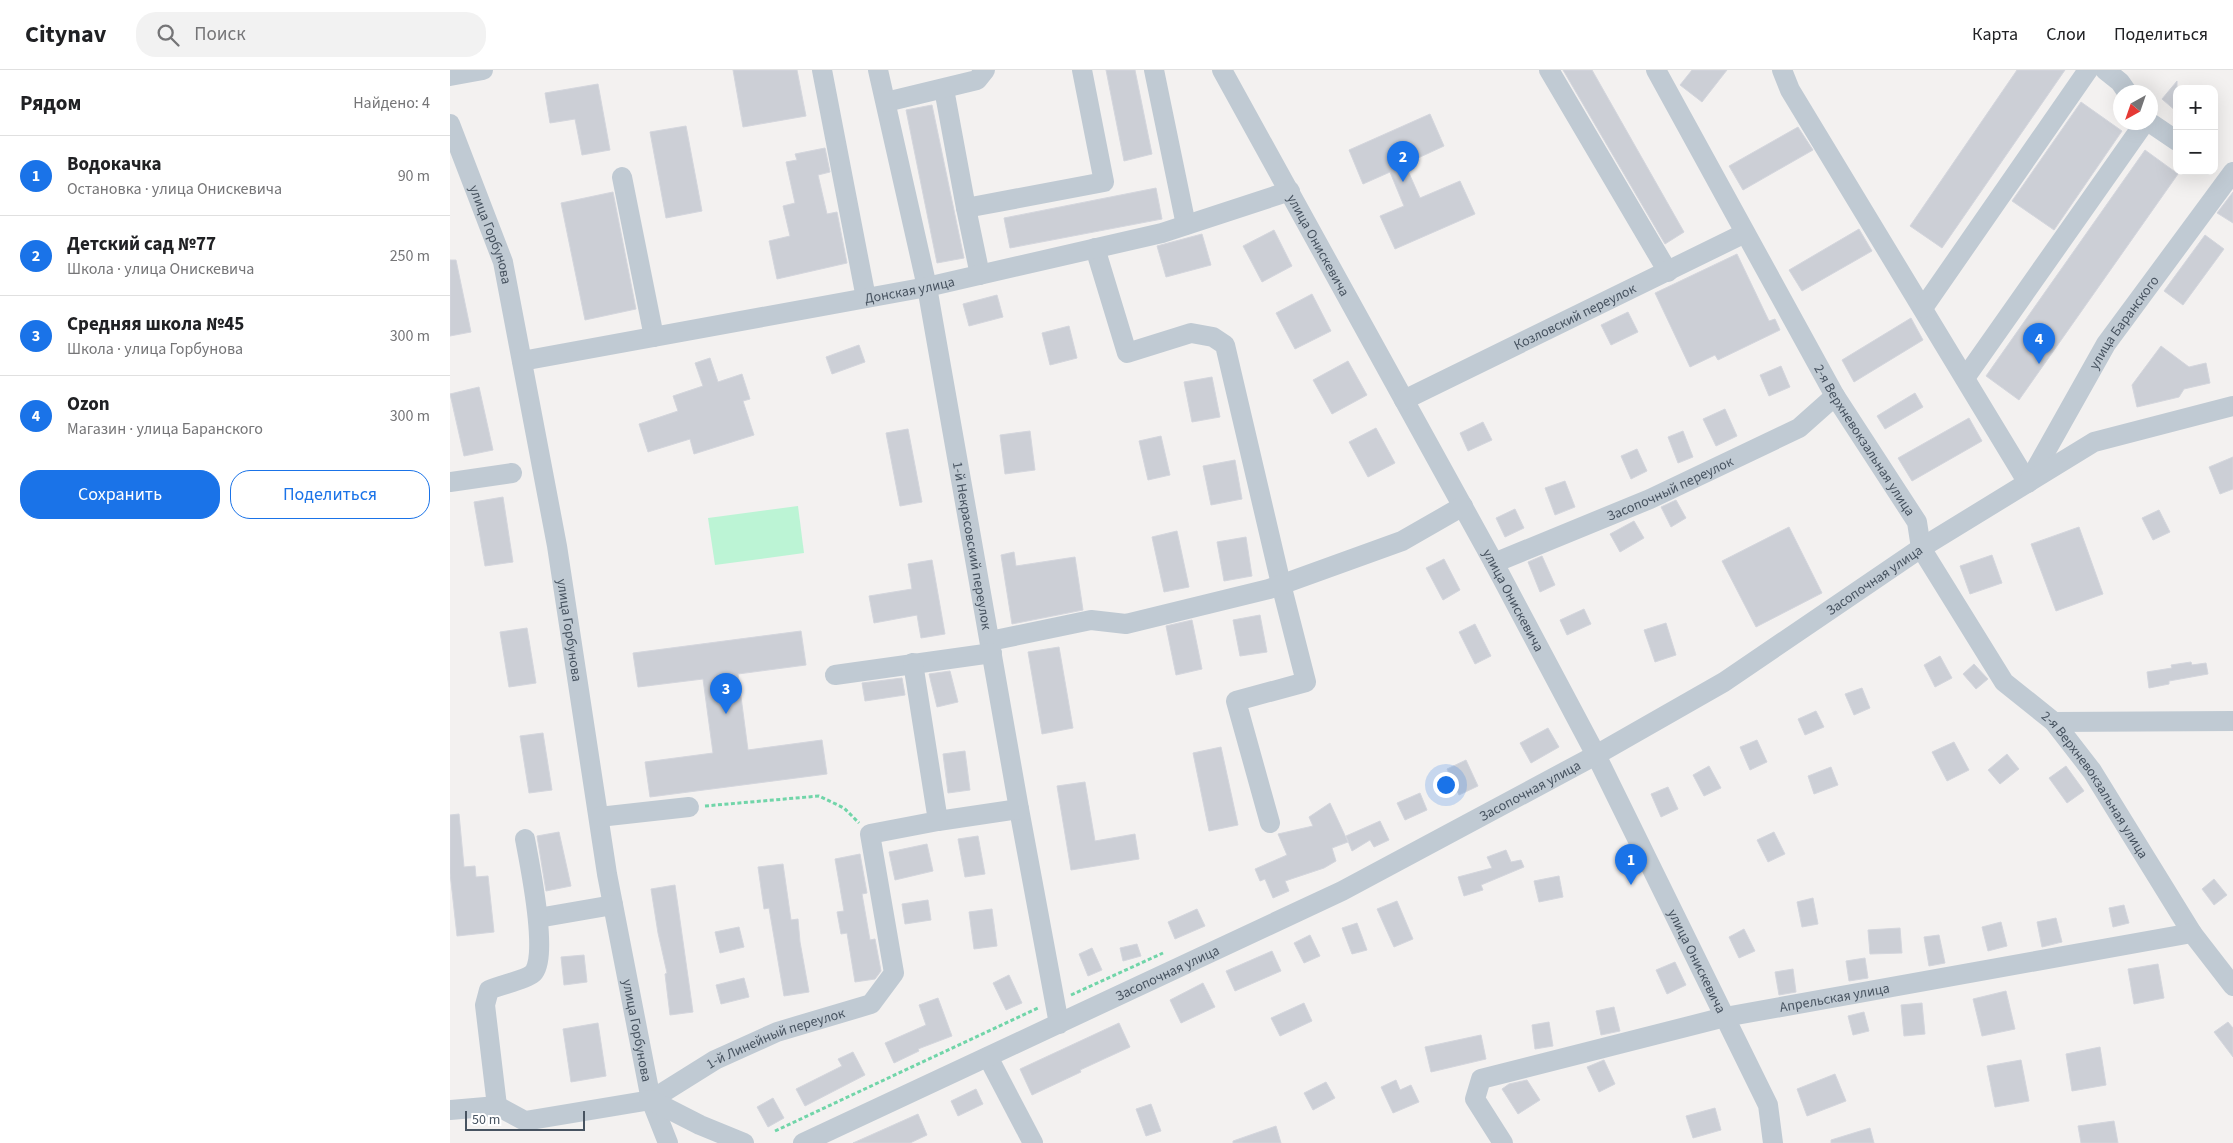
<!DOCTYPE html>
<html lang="ru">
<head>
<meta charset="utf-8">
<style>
	:root { --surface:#fff; --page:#f2f2f2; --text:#202124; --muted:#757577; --line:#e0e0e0; --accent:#1a73e8 }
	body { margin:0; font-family:"Source Sans 3",sans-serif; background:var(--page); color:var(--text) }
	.controls { position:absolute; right:15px; top:15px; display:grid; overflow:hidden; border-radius:10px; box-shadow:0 5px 20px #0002 }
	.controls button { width:45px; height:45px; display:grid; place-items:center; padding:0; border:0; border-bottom:1px solid var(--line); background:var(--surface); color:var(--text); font:25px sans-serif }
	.compass { position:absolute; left:1663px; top:15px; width:45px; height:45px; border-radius:50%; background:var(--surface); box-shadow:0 5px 20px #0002; rotate:220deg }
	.scale { position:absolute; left:15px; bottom:12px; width:120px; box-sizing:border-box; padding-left:5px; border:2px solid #475360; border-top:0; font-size:14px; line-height:18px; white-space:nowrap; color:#475360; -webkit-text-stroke:4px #fff; paint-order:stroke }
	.you { position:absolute; left:995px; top:714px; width:18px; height:18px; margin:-12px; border:4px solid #fff; border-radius:50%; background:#1a73e8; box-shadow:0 0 0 8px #1a73e833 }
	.badge { display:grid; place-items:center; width:32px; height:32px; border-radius:50%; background:var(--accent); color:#fff; font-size:16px; font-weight:700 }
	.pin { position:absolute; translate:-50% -41px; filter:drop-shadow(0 1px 2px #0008) }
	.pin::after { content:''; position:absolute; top:26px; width:18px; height:15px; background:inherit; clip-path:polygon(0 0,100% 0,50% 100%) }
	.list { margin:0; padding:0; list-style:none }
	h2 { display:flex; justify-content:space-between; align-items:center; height:65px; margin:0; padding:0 20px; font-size:21px }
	h2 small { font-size:16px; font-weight:400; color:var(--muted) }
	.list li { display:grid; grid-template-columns:32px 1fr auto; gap:15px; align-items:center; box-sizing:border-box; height:80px; padding:0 20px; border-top:1px solid var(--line) }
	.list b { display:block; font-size:19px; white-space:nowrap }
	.list p { margin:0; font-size:16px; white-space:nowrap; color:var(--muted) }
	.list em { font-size:16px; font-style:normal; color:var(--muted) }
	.actions { display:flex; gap:10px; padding:15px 20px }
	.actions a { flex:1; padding:11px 0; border:1px solid var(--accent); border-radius:20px; text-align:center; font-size:18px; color:var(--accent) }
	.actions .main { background:var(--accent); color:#fff }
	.icon { flex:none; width:28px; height:28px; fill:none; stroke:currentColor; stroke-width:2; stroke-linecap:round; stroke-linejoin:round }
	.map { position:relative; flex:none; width:1783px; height:1073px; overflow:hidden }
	header { display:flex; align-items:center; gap:30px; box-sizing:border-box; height:70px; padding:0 25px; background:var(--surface); border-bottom:1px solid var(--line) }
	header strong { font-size:24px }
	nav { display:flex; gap:28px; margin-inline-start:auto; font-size:18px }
	.search { width:350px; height:45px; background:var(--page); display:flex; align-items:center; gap:12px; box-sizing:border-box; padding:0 18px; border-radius:20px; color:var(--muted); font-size:19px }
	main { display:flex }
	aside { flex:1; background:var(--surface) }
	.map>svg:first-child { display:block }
	.green { fill:#bcf4d5 }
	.building { fill:#cccfd6; stroke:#d4d6dd }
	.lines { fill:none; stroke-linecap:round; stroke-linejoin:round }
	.path { stroke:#71d5a9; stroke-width:3; stroke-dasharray:4 2.5; stroke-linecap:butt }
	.minor { stroke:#c0cad3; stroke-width:20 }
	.labels { text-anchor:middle; stroke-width:5; stroke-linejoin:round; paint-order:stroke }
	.street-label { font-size:14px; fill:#475360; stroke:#fff }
</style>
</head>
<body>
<header>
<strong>Citynav</strong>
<div class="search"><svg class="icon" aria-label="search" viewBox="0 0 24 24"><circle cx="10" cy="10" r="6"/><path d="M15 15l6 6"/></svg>Поиск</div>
<nav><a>Карта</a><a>Слои</a><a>Поделиться</a></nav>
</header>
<main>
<aside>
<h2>Рядом<small>Найдено: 4</small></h2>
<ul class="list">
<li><span class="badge">1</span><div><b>Водокачка</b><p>Остановка · улица Онискевича</p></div><em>90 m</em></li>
<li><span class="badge">2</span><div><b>Детский сад №77</b><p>Школа · улица Онискевича</p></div><em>250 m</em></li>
<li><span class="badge">3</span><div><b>Средняя школа №45</b><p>Школа · улица Горбунова</p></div><em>300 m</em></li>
<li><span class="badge">4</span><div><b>Ozon</b><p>Магазин · улица Баранского</p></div><em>300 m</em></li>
</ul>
<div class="actions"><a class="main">Сохранить</a><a>Поделиться</a></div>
</aside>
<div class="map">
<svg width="1783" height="1073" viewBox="0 0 1783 1073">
	<rect width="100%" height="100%" fill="#f3f1f0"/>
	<!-- green -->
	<polygon class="green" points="348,436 354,483 265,495 258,448"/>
	<!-- building -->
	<g class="building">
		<polygon points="283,0 347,0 356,46 293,57"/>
		<polygon points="656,0 685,0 702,84 674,91"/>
		<polygon points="1113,0 1142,0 1234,162 1215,174"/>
		<polygon points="1242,0 1277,0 1252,32 1230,15"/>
		<polygon points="1567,0 1615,0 1492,178 1460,156"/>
		<polygon points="1727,11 1727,42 1712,29"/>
		<polygon points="148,14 160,80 132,85 125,49 100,53 95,23"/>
		<polygon points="1631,32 1672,61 1604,160 1562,131"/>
		<polygon points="482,35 514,188 487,193 456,40"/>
		<polygon points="980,44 994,76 955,94 970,128 1010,111 1025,144 945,179 930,146 954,136 940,102 913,114 899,80"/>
		<polygon points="236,56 252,141 216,148 200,62"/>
		<polygon points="1348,57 1363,80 1293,120 1279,96"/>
		<polygon points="375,78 380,102 368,105 377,144 387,142 397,193 327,209 319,171 340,166 333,136 345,133 336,92 347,90 345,84"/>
		<polygon points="1695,80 1728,104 1569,330 1536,306"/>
		<polygon points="706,118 712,149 560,178 554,148"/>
		<polygon points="163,122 186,239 135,250 111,133"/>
		<polygon points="1783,122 1783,153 1767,143"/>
		<polygon points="1409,159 1422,181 1352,221 1339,200"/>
		<polygon points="824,160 842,196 812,212 793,176"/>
		<polygon points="752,164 761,195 716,207 707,176"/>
		<polygon points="1755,165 1774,179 1733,235 1714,221"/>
		<polygon points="1287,184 1319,251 1325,249 1330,260 1268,290 1265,285 1240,297 1205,223"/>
		<polygon points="0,190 6,190 21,262 0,266"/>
		<polygon points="862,224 881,261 845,279 826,243"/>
		<polygon points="547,225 553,247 519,256 513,234"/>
		<polygon points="1178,242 1188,262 1161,275 1151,255"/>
		<polygon points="1461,248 1473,270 1404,312 1392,290"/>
		<polygon points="619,256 627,288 600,295 592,263"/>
		<polygon points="409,275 415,292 382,304 376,287"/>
		<polygon points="1711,276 1739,297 1756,293 1760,313 1734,319 1729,327 1687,337 1682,315"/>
		<polygon points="260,288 268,312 292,304 300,329 293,331 304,365 244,384 240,369 198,382 189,354 228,341 223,326 253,316 245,293"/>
		<polygon points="898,291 917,325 882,344 863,310"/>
		<polygon points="1331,296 1340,317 1319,326 1310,305"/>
		<polygon points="762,307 770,347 742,352 734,312"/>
		<polygon points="29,317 43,380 14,386 0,324"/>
		<polygon points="1465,323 1473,337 1435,359 1427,346"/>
		<polygon points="1275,339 1287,366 1266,376 1253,349"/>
		<polygon points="1519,348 1532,371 1462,411 1448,388"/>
		<polygon points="1033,352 1042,370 1018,381 1010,363"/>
		<polygon points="926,358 945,393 918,407 899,372"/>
		<polygon points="458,359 472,432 450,436 436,363"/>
		<polygon points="580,361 585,400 555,404 550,365"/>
		<polygon points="1233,361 1243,387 1228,393 1218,367"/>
		<polygon points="711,366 720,405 698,410 689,371"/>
		<polygon points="1187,379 1197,401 1181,409 1171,386"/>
		<polygon points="1783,387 1783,419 1770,424 1759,397"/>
		<polygon points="785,390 792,429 761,435 753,396"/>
		<polygon points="1115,411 1125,437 1105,445 1095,418"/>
		<polygon points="53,427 63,492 35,496 24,432"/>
		<polygon points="1226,430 1236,448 1221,457 1211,437"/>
		<polygon points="1065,439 1074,458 1055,467 1046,448"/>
		<polygon points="1709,440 1720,462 1703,470 1692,448"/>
		<polygon points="1184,451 1194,468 1170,482 1160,464"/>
		<polygon points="1339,457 1372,523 1306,557 1272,491"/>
		<polygon points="1629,457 1653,524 1606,541 1581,474"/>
		<polygon points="727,461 739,517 714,522 702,467"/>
		<polygon points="796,467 802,506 774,511 767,472"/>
		<polygon points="564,482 566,496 625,487 633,540 562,554 551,485"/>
		<polygon points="1542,485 1552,513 1520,524 1510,496"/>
		<polygon points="1092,486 1105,515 1090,522 1078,492"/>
		<polygon points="994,489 1010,520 993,530 976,498"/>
		<polygon points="482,490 495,564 471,568 467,545 424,553 419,526 462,519 458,494"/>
		<polygon points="1134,539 1141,554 1117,565 1110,550"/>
		<polygon points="810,545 817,582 790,586 783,550"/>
		<polygon points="742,550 752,599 726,605 716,556"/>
		<polygon points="1216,553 1226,585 1205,592 1194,560"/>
		<polygon points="1025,554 1041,586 1025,594 1009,562"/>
		<polygon points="77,558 86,613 59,617 50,562"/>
		<polygon points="351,561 356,595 288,604 298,680 372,670 377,704 200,727 195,692 263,683 253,609 188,617 183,583"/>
		<polygon points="609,577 623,658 592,664 578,582"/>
		<polygon points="1490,586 1502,608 1485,617 1474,595"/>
		<polygon points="1741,592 1742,595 1756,593 1758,604 1719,611 1719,614 1699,618 1697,602 1722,598 1721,595"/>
		<polygon points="1524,594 1538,609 1526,619 1513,604"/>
		<polygon points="500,601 508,632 487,637 479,604"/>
		<polygon points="452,608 455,625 415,631 412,613"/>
		<polygon points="1412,618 1420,638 1404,645 1395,624"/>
		<polygon points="1366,641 1374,657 1355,665 1348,649"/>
		<polygon points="1098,658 1109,677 1081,693 1070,673"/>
		<polygon points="93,663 102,720 79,723 70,666"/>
		<polygon points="1307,670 1317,692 1300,700 1290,677"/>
		<polygon points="1504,672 1519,700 1497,711 1482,682"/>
		<polygon points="771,677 788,755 759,761 743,683"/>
		<polygon points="515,681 520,720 498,723 493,684"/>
		<polygon points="1557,684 1569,699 1550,714 1538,700"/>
		<polygon points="1016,690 1028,716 1009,725 997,699"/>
		<polygon points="1259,696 1271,718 1254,726 1243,705"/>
		<polygon points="1616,696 1634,721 1617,733 1599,708"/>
		<polygon points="1381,697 1388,715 1364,724 1358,706"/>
		<polygon points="635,712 645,771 685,764 689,789 621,800 607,716"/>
		<polygon points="1218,717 1228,739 1211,747 1201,724"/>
		<polygon points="970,723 977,740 955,750 947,733"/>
		<polygon points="880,733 898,772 882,778 886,791 874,798 835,811 839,821 823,828 815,809 810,811 805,799 837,785 828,764 863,756 859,747"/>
		<polygon points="9,744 14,797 25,796 26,807 38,806 44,862 7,866 0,803 0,745"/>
		<polygon points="930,751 939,770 924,777 920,770 902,781 896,766"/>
		<polygon points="109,762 121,816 96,821 87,766"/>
		<polygon points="1324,762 1335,784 1318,792 1307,770"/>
		<polygon points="528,766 535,804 515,807 508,769"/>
		<polygon points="477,774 483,801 445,810 439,782"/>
		<polygon points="1056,780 1061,792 1071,790 1074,797 1031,815 1033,820 1014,826 1008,807 1042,798 1037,787"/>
		<polygon points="410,784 417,823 412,824 420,870 425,869 431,901 425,909 405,912 397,863 391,864 387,842 394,841 385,789"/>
		<polygon points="333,794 341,850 348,849 350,872 359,922 334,926 319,838 314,839 308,797"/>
		<polygon points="1109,806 1113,827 1089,832 1084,811"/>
		<polygon points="1764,809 1777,825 1764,835 1752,819"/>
		<polygon points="225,815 243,942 220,945 215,904 217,903 208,863 201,819"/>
		<polygon points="1363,828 1368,854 1352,857 1347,832"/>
		<polygon points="478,830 481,850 455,854 452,834"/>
		<polygon points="947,831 963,869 944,877 927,839"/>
		<polygon points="1674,835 1679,853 1663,857 1659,838"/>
		<polygon points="542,839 547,876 524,879 519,842"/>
		<polygon points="747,839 755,856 725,869 718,852"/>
		<polygon points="1606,848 1612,872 1592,877 1587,852"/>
		<polygon points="1551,852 1557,876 1538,881 1532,857"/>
		<polygon points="907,853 917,880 902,884 892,858"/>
		<polygon points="289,857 294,877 270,883 265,862"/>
		<polygon points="1450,858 1452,883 1420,884 1418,860"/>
		<polygon points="1294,859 1305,881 1289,888 1279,867"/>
		<polygon points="860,865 870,886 854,893 844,873"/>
		<polygon points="1489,865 1495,893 1479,896 1474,867"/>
		<polygon points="687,874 691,886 673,891 670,878"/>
		<polygon points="642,878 652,900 638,906 629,884"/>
		<polygon points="822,881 831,901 785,921 776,901"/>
		<polygon points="134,885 137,912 114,915 111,887"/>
		<polygon points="1415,888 1418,908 1399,911 1396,891"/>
		<polygon points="1225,892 1236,915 1217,924 1206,900"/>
		<polygon points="1708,894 1714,928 1684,934 1678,899"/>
		<polygon points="1343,899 1346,922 1329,925 1325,902"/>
		<polygon points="559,905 572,933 556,940 543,913"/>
		<polygon points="294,908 299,927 271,934 266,915"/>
		<polygon points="753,913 765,937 731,953 720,930"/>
		<polygon points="1556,921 1565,959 1532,966 1523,929"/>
		<polygon points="488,928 502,966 468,979 469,981 444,993 435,973 476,955 469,935"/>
		<polygon points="854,933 862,951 830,966 821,948"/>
		<polygon points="1472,933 1475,964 1454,966 1451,935"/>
		<polygon points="1164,937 1170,961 1151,965 1146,941"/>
		<polygon points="1414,942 1419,961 1403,965 1398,946"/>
		<polygon points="1099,952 1103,976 1085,979 1082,955"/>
		<polygon points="1778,952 1783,958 1783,987 1764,962"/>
		<polygon points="148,953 156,1006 121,1012 113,959"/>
		<polygon points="669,953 680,977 630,1000 631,1002 582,1025 570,999"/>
		<polygon points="1031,965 1036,989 981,1002 975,977"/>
		<polygon points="1650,977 1656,1015 1622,1021 1616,984"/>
		<polygon points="403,982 415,1005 355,1036 346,1019 392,996 388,989"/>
		<polygon points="1154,990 1165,1014 1149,1022 1137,997"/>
		<polygon points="1571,990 1579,1031 1545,1037 1537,996"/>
		<polygon points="1385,1004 1396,1031 1357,1046 1347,1019"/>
		<polygon points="946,1010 950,1020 961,1015 969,1032 943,1043 931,1017"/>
		<polygon points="1077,1010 1090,1030 1068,1044 1052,1019 1059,1014"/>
		<polygon points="876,1012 885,1028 863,1040 854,1023"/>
		<polygon points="526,1019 533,1034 508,1046 501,1031"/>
		<polygon points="323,1028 334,1048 318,1057 307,1037"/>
		<polygon points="701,1034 711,1061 696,1066 686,1039"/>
		<polygon points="1265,1038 1271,1060 1243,1068 1236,1046"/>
		<polygon points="468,1044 477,1065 460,1073 403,1073"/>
		<polygon points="1664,1051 1668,1073 1631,1073 1628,1056"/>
		<polygon points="826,1056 831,1073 783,1073 783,1071"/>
		<polygon points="1420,1058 1424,1073 1381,1073 1381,1070"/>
	</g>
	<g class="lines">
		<!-- path -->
		<g class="path">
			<polyline points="255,736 369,726 394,738 409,753"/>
			<polyline points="621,925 713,883"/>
			<polyline points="325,1061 588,938"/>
		</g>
		<!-- minor -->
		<g class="minor">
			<polyline points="372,0 416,228"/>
			<path id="s1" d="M428,0L477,217L569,739L609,954"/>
			<polyline points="704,0 736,155"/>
			<path id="s2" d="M772,0L1044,493L1146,685L1318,1035L1323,1073"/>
			<polyline points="1099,0 1218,202"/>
			<path id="s3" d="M1206,0L1385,326L1467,452L1471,478L1554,612L1604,652L1642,701L1742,863L1783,916"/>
			<polyline points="1332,0 1340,20 1578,413"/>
			<polyline points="1655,0 1670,12 1677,22"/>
			<polyline points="0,6 33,0"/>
			<polyline points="494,19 516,138"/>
			<polyline points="436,32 527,10 535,0"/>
			<polyline points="1699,52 1727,71"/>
			<path id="s4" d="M0,54L53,192L107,476L157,804L201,1030L218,1073"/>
			<polyline points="172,107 204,267"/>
			<polyline points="645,178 677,283 741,263 763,267 775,275 831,514 856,612 786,631 820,753"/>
			<polyline points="530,205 516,138 654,112 632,0"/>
			<polyline points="1473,238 1638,0"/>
			<path id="s5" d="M72,291L477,217L712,163L840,121"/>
			<polyline points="1515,308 1695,52"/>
			<path id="s6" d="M954,330L1295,163"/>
			<path id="s7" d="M1579,411L1656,274L1783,102"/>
			<polyline points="0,412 62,403"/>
			<path id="s8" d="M1044,493L1200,429L1349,358L1385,326"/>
			<polyline points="540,571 641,550 676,554 819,519 952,471 1013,436"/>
			<polyline points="385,605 542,583"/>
			<polyline points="1604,652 1783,651"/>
			<polyline points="149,747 239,737"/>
			<polyline points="488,751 569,739"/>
			<polyline points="88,848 163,835"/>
			<polyline points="538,987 583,1073"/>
			<path id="s9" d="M201,1030L265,990L327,962L421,934L444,903L420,764L488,751L463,593"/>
			<path d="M47,1036L35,935L39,920C50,915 75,910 82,904C100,891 79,791 75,769"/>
			<polyline points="0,1040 47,1036 75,1051 201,1030 250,1055 294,1073"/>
			<path id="s10" d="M353,1073L892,821L1146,685L1274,612L1471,478L1644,372L1783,336"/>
			<path id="s11" d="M1053,1073L1025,1029L1031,1009L1275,947L1742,863"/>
		</g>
	</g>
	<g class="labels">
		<!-- street labels -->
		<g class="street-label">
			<text dy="5" stroke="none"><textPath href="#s4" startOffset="118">улица Горбунова</textPath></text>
			<text dy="5" stroke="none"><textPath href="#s2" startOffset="200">улица Онискевича</textPath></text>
			<text dy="5" stroke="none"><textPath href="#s5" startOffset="394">Донская улица</textPath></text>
			<text dy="5" stroke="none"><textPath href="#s6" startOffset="190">Козловский переулок</textPath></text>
			<text dy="5" stroke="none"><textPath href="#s7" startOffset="185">улица Баранского</textPath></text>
			<text dy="5" stroke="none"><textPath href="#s3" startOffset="425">2-я Верхневокзальная улица</textPath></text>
			<text dy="5" stroke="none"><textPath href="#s8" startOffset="191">Засопочный переулок</textPath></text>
			<text dy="5" stroke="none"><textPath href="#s1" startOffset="485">1-й Некрасовский переулок</textPath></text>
			<text dy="5" stroke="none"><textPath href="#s10" startOffset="1212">Засопочная улица</textPath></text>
			<text dy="5" stroke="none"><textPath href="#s2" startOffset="605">улица Онискевича</textPath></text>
			<text dy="5" stroke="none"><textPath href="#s4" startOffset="522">улица Горбунова</textPath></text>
			<text dy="5" stroke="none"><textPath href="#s3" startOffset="845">2-я Верхневокзальная улица</textPath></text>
			<text dy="5" stroke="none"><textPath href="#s10" startOffset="808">Засопочная улица</textPath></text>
			<text dy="5" stroke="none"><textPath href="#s2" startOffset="1010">улица Онискевича</textPath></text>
			<text dy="5" stroke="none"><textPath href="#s10" startOffset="402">Засопочная улица</textPath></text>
			<text dy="5" stroke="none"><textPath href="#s11" startOffset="436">Апрельская улица</textPath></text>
			<text dy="5" stroke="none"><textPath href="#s4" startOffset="928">улица Горбунова</textPath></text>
			<text dy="5" stroke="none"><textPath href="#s9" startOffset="140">1-й Линейный переулок</textPath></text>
		</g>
	</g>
</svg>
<div class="controls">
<button>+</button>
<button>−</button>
</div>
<svg class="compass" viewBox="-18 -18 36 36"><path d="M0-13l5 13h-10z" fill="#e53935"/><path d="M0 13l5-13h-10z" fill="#757577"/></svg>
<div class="scale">50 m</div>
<div class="you"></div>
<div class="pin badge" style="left:1181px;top:815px">1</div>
<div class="pin badge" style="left:953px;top:112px">2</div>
<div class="pin badge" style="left:276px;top:644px">3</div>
<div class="pin badge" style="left:1589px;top:294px">4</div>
</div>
</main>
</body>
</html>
